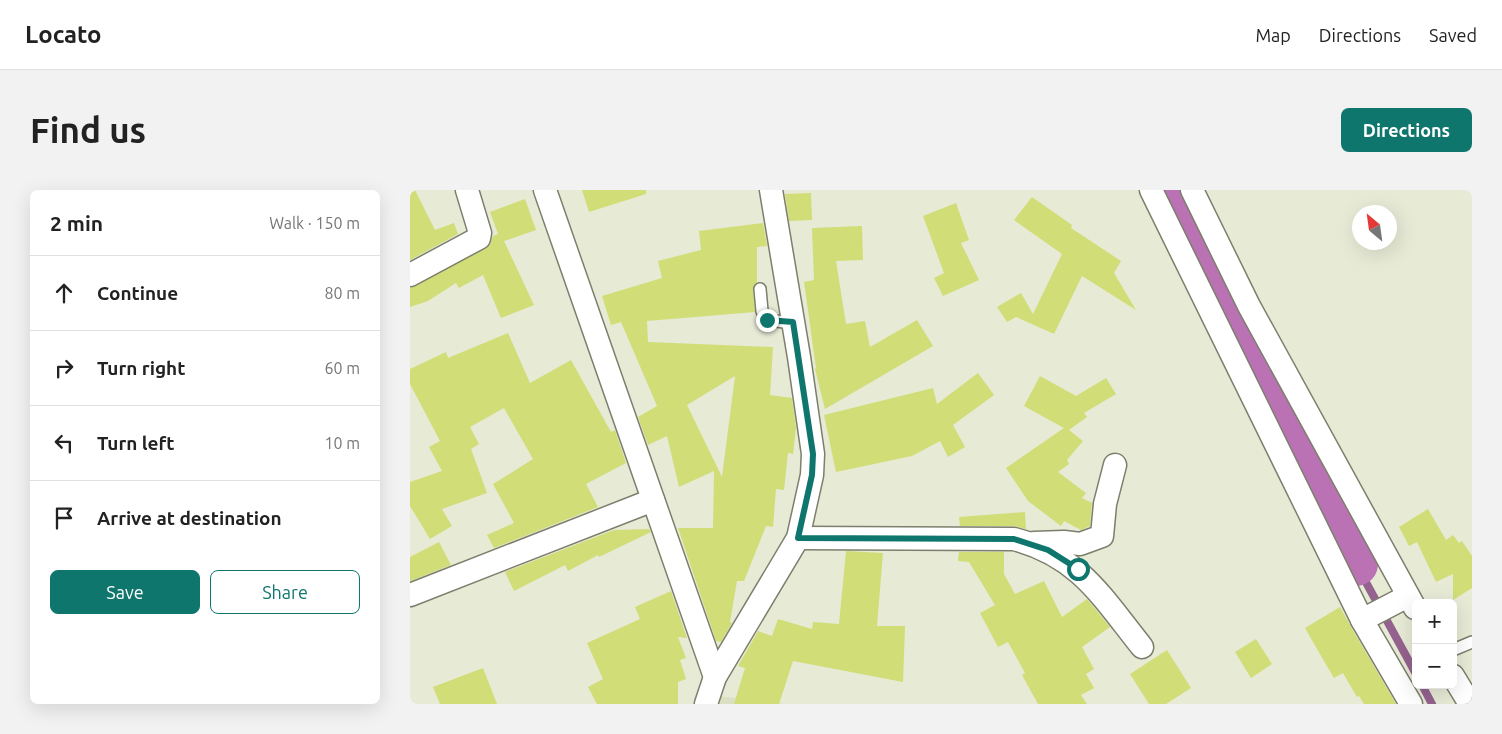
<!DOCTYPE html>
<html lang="en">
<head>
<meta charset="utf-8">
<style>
	:root { --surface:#fff; --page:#f2f2f2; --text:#222; --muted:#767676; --line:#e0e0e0; --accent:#0f766e }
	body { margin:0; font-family:Ubuntu,sans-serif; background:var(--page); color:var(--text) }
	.controls { position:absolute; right:15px; bottom:15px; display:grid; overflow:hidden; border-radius:8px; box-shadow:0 5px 20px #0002 }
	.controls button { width:45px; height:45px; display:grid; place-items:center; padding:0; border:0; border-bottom:1px solid var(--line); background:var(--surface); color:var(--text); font:25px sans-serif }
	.compass { position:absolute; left:942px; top:15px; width:45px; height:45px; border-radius:50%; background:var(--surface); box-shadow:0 5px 20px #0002; rotate:331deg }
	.stop { position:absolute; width:15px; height:15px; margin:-11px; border:4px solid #0f766e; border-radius:50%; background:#fff }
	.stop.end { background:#0f766e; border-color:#fff; box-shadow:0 1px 5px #0008 }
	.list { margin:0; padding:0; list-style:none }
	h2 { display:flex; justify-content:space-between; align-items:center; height:65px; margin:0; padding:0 20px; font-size:21px }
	h2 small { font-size:16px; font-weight:400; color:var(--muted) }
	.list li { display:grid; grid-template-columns:32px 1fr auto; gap:15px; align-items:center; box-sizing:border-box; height:75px; padding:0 20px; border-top:1px solid var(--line) }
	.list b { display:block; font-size:19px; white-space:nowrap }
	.list em { font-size:16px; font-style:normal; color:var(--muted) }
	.actions { display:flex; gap:10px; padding:15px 20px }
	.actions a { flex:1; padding:11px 0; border:1px solid var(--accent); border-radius:8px; text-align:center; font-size:18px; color:var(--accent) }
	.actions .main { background:var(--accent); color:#fff }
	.icon { flex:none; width:28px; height:28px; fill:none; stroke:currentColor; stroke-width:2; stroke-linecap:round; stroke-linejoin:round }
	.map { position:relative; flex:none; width:1062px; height:514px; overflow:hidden; border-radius:8px }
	header { display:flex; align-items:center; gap:30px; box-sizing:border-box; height:70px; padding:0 25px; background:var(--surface); border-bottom:1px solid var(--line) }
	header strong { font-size:24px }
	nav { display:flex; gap:28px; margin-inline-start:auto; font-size:18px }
	.intro { display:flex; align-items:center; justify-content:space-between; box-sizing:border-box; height:120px; padding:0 30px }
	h1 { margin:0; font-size:35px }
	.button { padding:12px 22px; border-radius:8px; background:var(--accent); color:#fff; font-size:18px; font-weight:700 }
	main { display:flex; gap:30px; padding:0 30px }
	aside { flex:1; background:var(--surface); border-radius:8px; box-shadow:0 5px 20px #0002 }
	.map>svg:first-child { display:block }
	.built { fill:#dbe0c3 }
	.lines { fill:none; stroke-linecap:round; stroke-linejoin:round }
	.stream { stroke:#94628e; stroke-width:8 }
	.river { stroke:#bb72b5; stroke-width:44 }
	.building { fill:#d1dd76; fill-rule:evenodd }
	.service-casing { stroke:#7c7f6c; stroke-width:14 }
	.minor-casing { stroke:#7c7f6c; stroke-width:25 }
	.service { stroke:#fff; stroke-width:11 }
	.minor { stroke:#fff; stroke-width:22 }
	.route { stroke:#0f766e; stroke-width:6 }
</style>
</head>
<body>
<header>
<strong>Locato</strong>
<nav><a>Map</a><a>Directions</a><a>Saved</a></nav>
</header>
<div class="intro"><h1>Find us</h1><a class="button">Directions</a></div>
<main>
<aside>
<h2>2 min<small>Walk · 150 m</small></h2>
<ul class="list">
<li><svg class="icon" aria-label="ahead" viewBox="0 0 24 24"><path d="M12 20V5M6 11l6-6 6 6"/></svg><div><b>Continue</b></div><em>80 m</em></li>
<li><svg class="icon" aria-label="right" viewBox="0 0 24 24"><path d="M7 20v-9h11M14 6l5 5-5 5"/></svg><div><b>Turn right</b></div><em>60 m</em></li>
<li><svg class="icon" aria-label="left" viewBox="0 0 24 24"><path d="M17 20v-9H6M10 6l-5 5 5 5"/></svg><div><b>Turn left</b></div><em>10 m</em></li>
<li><svg class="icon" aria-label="arrive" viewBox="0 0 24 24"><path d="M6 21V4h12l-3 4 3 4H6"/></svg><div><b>Arrive at destination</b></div></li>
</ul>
<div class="actions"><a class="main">Save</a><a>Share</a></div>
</aside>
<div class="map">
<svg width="1062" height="514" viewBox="0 0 1062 514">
	<rect width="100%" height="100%" fill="#e7ead5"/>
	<!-- built -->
	<polygon class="built" points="308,506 375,514 306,514"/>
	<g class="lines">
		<!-- stream -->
		<g class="stream">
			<polyline points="946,374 1006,484"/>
			<polyline points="1012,495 1022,514"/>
		</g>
		<!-- river -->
		<polyline class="river" points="753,0 946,374"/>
	</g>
	<!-- building -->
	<g class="building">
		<polygon points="0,0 5,0 25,40 44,33 48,44 0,70"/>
		<polygon points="172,0 236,0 236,4 179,22"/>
		<polygon points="401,3 402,30 379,31 375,4"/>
		<polygon points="622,7 662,35 661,38 711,71 704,83 726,120 672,86 644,144 606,127 597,132 587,117 611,103 623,124 652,64 604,30"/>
		<polygon points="115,9 126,40 94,51 124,115 91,128 73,85 49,98 46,93 18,111 0,117 0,98 79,56 83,46 88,44 80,22"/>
		<polygon points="546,13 559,50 551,53 569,90 533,106 524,88 534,83 513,26"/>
		<path d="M353,33L357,56L347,57V92L343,100L345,122L237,131L238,152L363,157L360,205L382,208L386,238L383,264L378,263L374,300L366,299L363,337L356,336L334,391H327L320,432L322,433L311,452L306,451L268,338H303L304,281L269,297L257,246L238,255L228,227L247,216L211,132L201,135L192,106L252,88L248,71L291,60L289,41ZM325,186L312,287L277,215Z"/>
		<polygon points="452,36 453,70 426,71 436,134 455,131 460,157 507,130 523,156 415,219 405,179 406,178 394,92 404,90 402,38"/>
		<polygon points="98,143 120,193 161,170 201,242 205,240 216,273 176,294 188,317 84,358 77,345 104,333 83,294 123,269 94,218 60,237 69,254 61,259 77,303 32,319 42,336 20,349 0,316 0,292 32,281 19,257 30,251 0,194 0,179 36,162 38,168"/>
		<polygon points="568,183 584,205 543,235 555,257 538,267 530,251 502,266 426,282 414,225 523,198 527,214"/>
		<polygon points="630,186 666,206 696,188 706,204 674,223 677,227 659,240 673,251 657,270 659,274 648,282 676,303 672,308 682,313 680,336 671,340 654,331 651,336 618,311 596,278 654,238 614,216"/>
		<polygon points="1018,319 1036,350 1043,345 1049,353 1052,351 1062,366 1062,398 1043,410 1043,384 1026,392 1007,352 999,356 989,337"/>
		<polygon points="615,322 616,339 604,336 550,336 549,327"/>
		<polygon points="239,339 241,342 189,367 188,365 158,381 155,375 104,401 95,382 204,340"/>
		<polygon points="29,352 41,375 0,391 0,367"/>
		<polygon points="436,361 473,363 467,436 495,436 493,492 383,471 369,514 324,514 335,478 328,476 348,441 362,446 368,429 402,439 403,432 429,434"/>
		<polygon points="549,362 594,362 594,384 605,404 634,391 652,427 677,409 681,414 700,437 672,457 684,479 676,484 684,498 671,505 677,514 628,514 612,485 615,483 598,452 588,457 570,423 585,415 559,372 548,371"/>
		<polygon points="261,401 277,448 268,447 276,468 270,470 276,489 268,492 268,514 187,514 178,497 193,489 177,453 230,429 225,417"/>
		<polygon points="930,417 941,437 986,514 954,514 949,506 947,507 933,483 924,488 911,466 895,438"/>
		<polygon points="846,449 862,474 841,488 825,462"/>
		<polygon points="757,460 781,498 756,514 739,514 720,484"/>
		<polygon points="73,478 87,514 30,514 23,497"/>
	</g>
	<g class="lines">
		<defs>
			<g id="service">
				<polyline points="350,99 352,121 357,130 383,133"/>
				<polyline points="1043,460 1062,452"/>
			</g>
			<g id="minor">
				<polyline points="135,0 305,487"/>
				<polyline points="741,0 952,430 998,406"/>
				<polyline points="782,0 839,116 1005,418"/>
				<polyline points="0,85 69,48 70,43 57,0"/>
				<path d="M388,348L604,349C669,366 692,407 732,457"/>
				<polyline points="624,353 654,352 670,354 692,346 695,314 705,275"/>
				<polyline points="0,405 243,310"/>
				<polyline points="952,430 1001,514"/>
				<polyline points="1043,486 1060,514"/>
				<polyline points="296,514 305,487 388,348 402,285 403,264 389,167 361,0"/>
			</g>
		</defs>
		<!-- service casing -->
		<use href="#service" class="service-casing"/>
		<!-- minor casing -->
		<use href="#minor" class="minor-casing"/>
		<!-- service -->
		<use href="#service" class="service"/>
		<!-- minor -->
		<use href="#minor" class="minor"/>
	</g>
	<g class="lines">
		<!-- route -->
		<polyline class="route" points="357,130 383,132 403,264 402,285 388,348 604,349 638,360 668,379"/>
	</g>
</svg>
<div class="controls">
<button>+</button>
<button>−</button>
</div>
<svg class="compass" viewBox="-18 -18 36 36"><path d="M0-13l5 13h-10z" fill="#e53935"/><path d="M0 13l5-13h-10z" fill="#767676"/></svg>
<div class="stop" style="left:668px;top:379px"></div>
<div class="stop end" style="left:357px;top:130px"></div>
</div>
</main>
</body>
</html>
